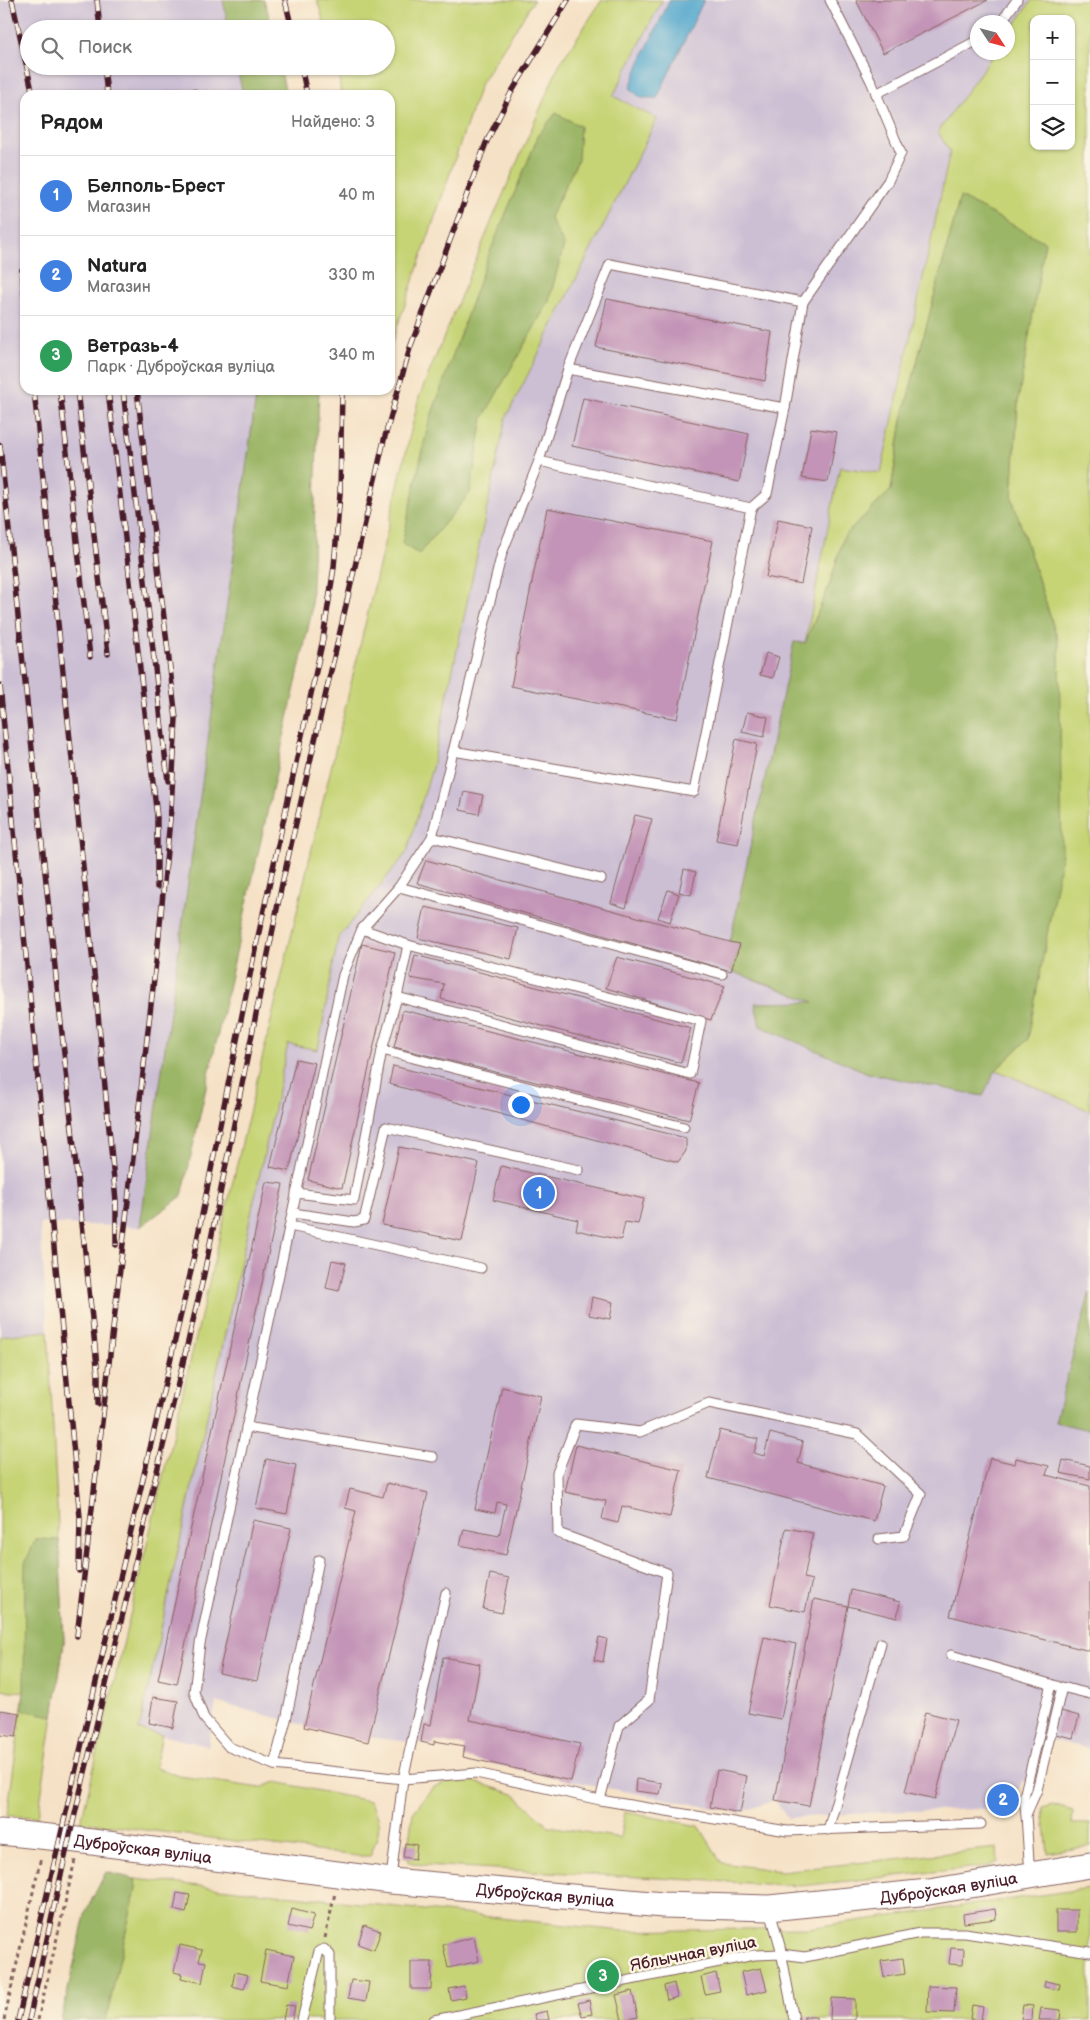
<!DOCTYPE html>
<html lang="ru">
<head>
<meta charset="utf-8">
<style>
	:root { --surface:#fff; --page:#f2f2f2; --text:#222; --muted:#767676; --line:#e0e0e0; --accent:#d93025 }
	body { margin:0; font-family:"Balsamiq Sans",sans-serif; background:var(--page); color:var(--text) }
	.controls { position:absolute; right:15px; top:15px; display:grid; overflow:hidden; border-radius:10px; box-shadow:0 1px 4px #0004 }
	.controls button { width:45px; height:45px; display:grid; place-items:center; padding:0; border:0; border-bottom:1px solid var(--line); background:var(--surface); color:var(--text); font:25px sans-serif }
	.compass { position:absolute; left:970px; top:15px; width:45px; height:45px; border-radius:50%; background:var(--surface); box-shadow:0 1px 4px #0004; rotate:126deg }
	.you { position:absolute; left:520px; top:1104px; width:18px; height:18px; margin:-12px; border:4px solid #fff; border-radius:50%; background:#1a73e8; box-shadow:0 0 0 8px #1a73e833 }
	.badge { display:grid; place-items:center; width:32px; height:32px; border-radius:50%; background:var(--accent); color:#fff; font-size:16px; font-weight:700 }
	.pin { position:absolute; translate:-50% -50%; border:2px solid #fff; box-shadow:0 1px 5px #0006 }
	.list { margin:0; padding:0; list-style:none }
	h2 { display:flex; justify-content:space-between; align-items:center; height:65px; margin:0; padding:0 20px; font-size:21px }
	h2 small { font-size:16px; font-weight:400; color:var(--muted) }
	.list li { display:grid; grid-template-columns:32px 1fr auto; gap:15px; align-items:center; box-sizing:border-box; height:80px; padding:0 20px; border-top:1px solid var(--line) }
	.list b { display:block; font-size:19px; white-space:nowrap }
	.list p { margin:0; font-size:16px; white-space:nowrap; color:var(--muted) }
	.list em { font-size:16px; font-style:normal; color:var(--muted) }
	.icon { flex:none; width:28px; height:28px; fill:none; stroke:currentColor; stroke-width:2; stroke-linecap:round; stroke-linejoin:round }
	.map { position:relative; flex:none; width:1090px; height:2020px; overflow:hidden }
	.search { position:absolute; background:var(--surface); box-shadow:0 1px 4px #0004; left:20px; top:20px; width:375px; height:55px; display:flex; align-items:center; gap:12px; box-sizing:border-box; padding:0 18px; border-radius:28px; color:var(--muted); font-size:19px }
	.panel { position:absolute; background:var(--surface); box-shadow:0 1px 4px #0004; left:20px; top:90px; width:375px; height:305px; border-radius:15px }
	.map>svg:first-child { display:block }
	.industrial { fill:#ccbfd4 }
	.green { fill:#c6d476; stroke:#887a50; fill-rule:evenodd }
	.forest { fill:#9cb667; stroke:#736a49 }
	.water { fill:#4fa6cc; stroke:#4c627c }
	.building { fill:#c394b7 }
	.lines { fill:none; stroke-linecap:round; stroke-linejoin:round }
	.service-casing { stroke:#866361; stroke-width:11 }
	.secondary-casing { stroke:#866361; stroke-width:27 }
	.path { stroke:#866361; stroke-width:3; stroke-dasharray:4 4; stroke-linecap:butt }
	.service { stroke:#fff; stroke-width:9 }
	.secondary { stroke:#fff; stroke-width:25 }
	.rail-casing { stroke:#4a1f2b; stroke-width:5.5 }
	.rail { stroke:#fcf5e5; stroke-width:4; stroke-dasharray:11; stroke-linecap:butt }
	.labels { text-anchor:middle; stroke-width:5; stroke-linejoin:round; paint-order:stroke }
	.street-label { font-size:16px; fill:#4a1f2b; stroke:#fcf5e5 }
</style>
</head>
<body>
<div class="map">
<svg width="1090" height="2020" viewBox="0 0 1090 2020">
	<rect width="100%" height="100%" fill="#fcf5e5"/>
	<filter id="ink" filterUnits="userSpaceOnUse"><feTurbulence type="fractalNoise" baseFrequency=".02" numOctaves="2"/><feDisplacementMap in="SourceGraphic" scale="10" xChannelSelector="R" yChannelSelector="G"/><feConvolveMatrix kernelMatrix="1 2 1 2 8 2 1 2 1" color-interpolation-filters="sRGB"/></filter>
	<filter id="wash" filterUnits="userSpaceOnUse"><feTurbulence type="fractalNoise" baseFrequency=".0096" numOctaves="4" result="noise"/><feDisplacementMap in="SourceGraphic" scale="20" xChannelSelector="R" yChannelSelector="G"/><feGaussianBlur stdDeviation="1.12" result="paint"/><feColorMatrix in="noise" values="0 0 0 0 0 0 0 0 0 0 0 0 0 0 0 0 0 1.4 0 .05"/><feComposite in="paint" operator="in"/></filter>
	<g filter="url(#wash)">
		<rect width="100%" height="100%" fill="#f5e1c5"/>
		<!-- industrial -->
		<g class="industrial">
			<polygon points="0,0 223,0 229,29 29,29 29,66 237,66 243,95 25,95 25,390 257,390 140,1227 40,1223 48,1331 0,1336"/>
			<polygon points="662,0 1032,0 1008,34 1008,22 978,22 978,52 994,53 938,132 950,151 881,473 840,467 805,644 794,643 730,941 740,944 731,971 996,1070 1090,1111 1090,1749 1044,1738 1032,1784 1022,1781 1018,1793 1014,1793 1014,1808 879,1812 787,1818 775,1800 740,1813 571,1781 463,1757 465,1746 435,1741 434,1745 369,1737 368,1742 216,1702 208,1746 139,1730 288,1043 318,1049 338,938 407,852 432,768 506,418 656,119 612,96"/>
		</g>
		<!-- green -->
		<g class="green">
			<polygon points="317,0 534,0 481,83 390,348 390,95 341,95 338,66 386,66 386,29 326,29"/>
			<path d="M602,0H662L613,96L657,119L506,418L432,768L407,852L338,938L318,1050L288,1044L139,1730L162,1735L155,1767L179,1776L260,1788L276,1782L369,1801C383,1824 380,1831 370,1856H357L81,1822L419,397L493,218L559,65Z"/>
			<path d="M1032,0H1090V1111L996,1070L1028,1039L1059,644L1012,498L1018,401L960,198L902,420L891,490L844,537L830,583L805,644L840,467L881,473L950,152L938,132L994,53L1008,52V34ZM1034,19H1071V146H1034Z"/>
			<polygon points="48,1331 64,1642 38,1817 7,1816 24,1692 0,1690 0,1336"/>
			<polygon points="459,1777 514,1794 549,1826 620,1838 625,1812 699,1826 722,1863 781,1871 997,1848 998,1862 989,1866 801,1886 423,1865 409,1862 407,1853 413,1813 432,1788"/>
			<polygon points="1052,1805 1073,1811 1072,1824 1090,1824 1090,1846 1048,1853 1043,1808"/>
			<polygon points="135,1879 622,1931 808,1928 1090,1888 1090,2020 105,2020 136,1888"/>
		</g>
		<!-- forest -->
		<g class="forest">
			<polygon points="223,0 264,0 273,29 229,29"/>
			<polygon points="237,66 280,66 286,95 243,95"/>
			<polygon points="556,113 580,126 578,160 550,217 564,245 549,301 483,418 470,493 419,554 402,544 428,425 487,259 539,134"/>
			<polygon points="960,197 1045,242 1018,401 1012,498 1059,644 1062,853 1028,1039 996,1070 983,1096 868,1073 760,1026 755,1003 814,1002 731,971 740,945 730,942 794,642 805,643 830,583 844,536 891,490 902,420"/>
			<polygon points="257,390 319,390 311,615 182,1196 140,1227"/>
			<polygon points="1090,1292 1090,1430 1055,1422"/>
			<polygon points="36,1539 59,1540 64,1642 53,1716 22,1710 24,1691 25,1563"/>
			<polygon points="106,1872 135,1879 136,1888 106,2020 61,2020 86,1911"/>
		</g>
		<!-- water -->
		<polygon class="water" points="670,0 704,0 657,98 641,98 630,88 639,64"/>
		<g id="blocks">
			<!-- building -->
			<g class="building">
				<polygon points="856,0 988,0 883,53"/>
				<polygon points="196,89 197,95 164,95 163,92"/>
				<polygon points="607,299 772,332 765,381 596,347"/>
				<polygon points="583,398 749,434 739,482 572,446"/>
				<polygon points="811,428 837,432 828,482 802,478"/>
				<polygon points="547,508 713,541 677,719 511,686"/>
				<polygon points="778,519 812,526 801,584 766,577"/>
				<polygon points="766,653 779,657 773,678 760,675"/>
				<polygon points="747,712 768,717 764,737 742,732"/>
				<polygon points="736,739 757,744 738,844 716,840"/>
				<polygon points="464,791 483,795 479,814 460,810"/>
				<polygon points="635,815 652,819 626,908 611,903"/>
				<polygon points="426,860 730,942 740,944 731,971 417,883"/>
				<polygon points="684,869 696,872 691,895 679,892"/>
				<polygon points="668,890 679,894 670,922 658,918"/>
				<polygon points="425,907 518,928 511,959 418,938"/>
				<polygon points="362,944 395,952 342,1188 308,1180"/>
				<polygon points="415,955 691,1028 681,1063 441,999 444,984 410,978"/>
				<polygon points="617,957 725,986 711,1020 606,988"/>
				<polygon points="403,1010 699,1083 689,1120 394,1047"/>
				<polygon points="296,1059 315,1063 289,1171 270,1167"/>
				<polygon points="393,1066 686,1138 686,1151 678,1162 389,1084"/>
				<polygon points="399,1147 479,1163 462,1241 382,1225"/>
				<polygon points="501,1166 644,1199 638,1224 625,1222 621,1240 576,1230 578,1220 493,1200"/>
				<polygon points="266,1182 283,1184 177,1684 158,1680"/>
				<polygon points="332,1260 346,1263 339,1291 326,1288"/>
				<polygon points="592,1297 613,1302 610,1319 589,1315"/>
				<polygon points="502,1387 541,1396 506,1555 460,1545 464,1529 499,1536 506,1504 497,1502 495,1513 475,1509"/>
				<polygon points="720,1430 758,1439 754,1453 764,1456 770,1433 803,1442 798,1463 883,1486 874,1521 708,1478"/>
				<polygon points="576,1445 681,1470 670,1517 622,1506 618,1523 602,1519 606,1501 565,1492"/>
				<polygon points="990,1458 1015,1464 1016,1458 1049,1466 1046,1475 1090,1486 1090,1651 950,1616"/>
				<polygon points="266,1459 296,1465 287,1514 256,1508"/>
				<polygon points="1063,1460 1090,1466 1090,1479 1060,1473"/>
				<polygon points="387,1483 428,1493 368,1742 304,1727 356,1511 345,1508 350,1489 383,1497"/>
				<polygon points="253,1520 291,1528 257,1681 219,1673"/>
				<polygon points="786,1528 813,1533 804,1578 812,1580 805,1612 770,1605"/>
				<polygon points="490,1574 509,1578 502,1613 483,1609"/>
				<polygon points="851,1590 900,1602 897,1618 848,1606"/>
				<polygon points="814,1599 848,1606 809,1806 775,1800"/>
				<polygon points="599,1637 607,1639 603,1662 594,1660"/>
				<polygon points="764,1637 796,1644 781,1719 748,1713"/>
				<polygon points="443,1657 480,1664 470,1720 580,1744 571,1781 463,1757 465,1746 434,1741 434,1745 421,1742 424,1724 431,1725"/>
				<polygon points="153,1697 178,1701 173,1728 149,1723"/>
				<polygon points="0,1710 20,1713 16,1737 0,1735"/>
				<polygon points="1061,1711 1079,1716 1073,1738 1055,1734"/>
				<polygon points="925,1712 956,1720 935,1799 905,1792"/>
				<polygon points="717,1770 747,1776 740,1813 710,1807"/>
				<polygon points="636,1779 662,1783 660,1794 635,1791"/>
				<polygon points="992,1792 1014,1793 1014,1808 992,1807"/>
				<polygon points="405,1843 417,1845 415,1859 403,1857"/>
				<polygon points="177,1893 190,1895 186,1913 174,1910"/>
				<polygon points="292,1909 314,1915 309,1931 288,1926"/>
				<polygon points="995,1909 996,1919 964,1923 963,1914"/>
				<rect x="1056" y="1910" width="21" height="22"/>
				<polygon points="364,1925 381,1931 374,1950 358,1944"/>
				<polygon points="474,1937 479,1961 448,1968 443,1945"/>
				<polygon points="180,1945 202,1950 199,1961 206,1962 202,1983 181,1978 182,1974 174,1972"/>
				<polygon points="951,1948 964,1949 963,1965 949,1964"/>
				<polygon points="266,1950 294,1956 288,1986 260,1981"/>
				<polygon points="903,1958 905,1974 884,1977 881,1961"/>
				<polygon points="411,1962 432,1962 431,1989 411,1989"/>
				<polygon points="599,1966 602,1980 590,1983 587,1969"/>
				<polygon points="761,1968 767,1990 746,1995 741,1972"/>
				<polygon points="235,1972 248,1975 244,1989 232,1986"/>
				<polygon points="716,1973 720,1991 705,1994 701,1977"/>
				<polygon points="351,1980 369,1982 366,2001 348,1998"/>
				<polygon points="1045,1981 1060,1984 1059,1990 1044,1987"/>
				<polygon points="674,1983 677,1997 667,2000 664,1986"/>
				<polygon points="464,1986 466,1997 451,2000 449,1989"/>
				<polygon points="928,1986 956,1987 954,2013 927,2012"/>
				<polygon points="632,1991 638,2017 622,2020 616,1995"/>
				<polygon points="831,1998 855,1999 855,2020 830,2020"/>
				<polygon points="589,2000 592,2014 582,2016 578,2003"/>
				<polygon points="286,2005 295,2006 292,2020 283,2020"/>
				<polygon points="972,2005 983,2007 981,2020 970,2019"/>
				<polygon points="1023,2005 1033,2006 1032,2020 1021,2020"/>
				<polygon points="1041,2008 1061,2010 1060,2020 1039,2020"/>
				<polygon points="547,2011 549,2020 536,2020 534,2014"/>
				<rect x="804" y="2017" width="12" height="3"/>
			</g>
		</g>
	</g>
	<g filter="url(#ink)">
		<use href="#blocks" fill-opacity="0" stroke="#866361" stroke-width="1"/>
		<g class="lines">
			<defs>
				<g id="service">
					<polyline points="1001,22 1017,0"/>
					<polyline points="876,94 978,40"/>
					<polyline points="803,302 888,181 901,153 871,81 830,0"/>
					<polyline points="568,369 610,264 803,302 785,408"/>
					<polyline points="539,461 568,369 785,408 767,494 751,508"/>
					<polyline points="432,837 601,879"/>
					<polyline points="399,887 722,974"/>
					<polyline points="362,929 408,945"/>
					<polyline points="382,1050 397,997 690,1074 701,1021 408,945 397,997"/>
					<polyline points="296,1193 354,1200 382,1050 684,1127"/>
					<polyline points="293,1213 354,1222 364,1220 386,1127 579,1170"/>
					<polyline points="290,1226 481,1268"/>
					<polyline points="246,1427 433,1457"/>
					<polyline points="446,1593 403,1779 476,1773 600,1800 787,1831 981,1824"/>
					<polyline points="951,1655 1057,1686"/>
					<polyline points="274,1765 286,1720 319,1560"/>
					<polyline points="600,1800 619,1726 649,1700 667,1573 558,1533 557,1473 576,1424 640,1432 709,1403 857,1434 921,1494 904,1536 879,1539"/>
					<polyline points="1026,1815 1024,1797 1051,1684"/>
					<polyline points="828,1830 881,1643"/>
					<polyline points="1034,1872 1029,1861 1026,1815 1037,1790 1062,1687 1090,1694"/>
					<polyline points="391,1878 403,1779 274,1765 229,1747 204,1718 194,1692 200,1644 343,975 362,929 399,887 432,837 502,553 539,461 751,508 694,792 453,751"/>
					<polyline points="770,1911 780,1946 794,2020"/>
					<polyline points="302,2020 319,1951 324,1949 330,1955 330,2020"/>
					<polyline points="434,2020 754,1955 781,1954 805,1957 920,1933 965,1933 1090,1952"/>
				</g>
				<g id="secondary">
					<path id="s1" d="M0,1832L69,1839L391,1881L663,1905L769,1908L929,1892L1090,1865"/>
				</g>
			</defs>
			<!-- service casing -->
			<use href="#service" class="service-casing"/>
			<!-- secondary casing -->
			<use href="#secondary" class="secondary-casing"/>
			<!-- path -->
			<g class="path">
				<polyline points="325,1938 335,1893"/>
				<polyline points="4,2020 41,1857"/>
				<polyline points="38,2020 75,1860"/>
			</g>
			<!-- service -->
			<use href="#service" class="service"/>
			<!-- secondary -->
			<use href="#secondary" class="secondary"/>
			<defs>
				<g id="rail">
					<polyline points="12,0 33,95"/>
					<polyline points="97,0 100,29"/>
					<polyline points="285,0 292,29"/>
					<polyline points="104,66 107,95"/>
					<polyline points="301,66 307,95"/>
					<polyline points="22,270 25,300"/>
					<polyline points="34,390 94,973 116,1201 116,1245"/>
					<polyline points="60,390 90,657"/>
					<polyline points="77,390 108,654"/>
					<polyline points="108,390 157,817 157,887"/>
					<polyline points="123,390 168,781"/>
					<polyline points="0,445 98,1375 98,1404"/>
					<polyline points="0,685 80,1517 79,1571"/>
					<polyline points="77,1636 158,945 171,809 176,719 137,390"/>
					<polyline points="18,2020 190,1275 254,955 323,639 334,567 340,494 342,390"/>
					<polyline points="29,2020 69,1839 203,1279 282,884 384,440 410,348 486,143 511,93 568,0"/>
				</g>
			</defs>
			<!-- rail casing -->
			<use href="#rail" class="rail-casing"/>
			<!-- rail -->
			<use href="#rail" class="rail"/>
		</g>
	</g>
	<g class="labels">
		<!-- street labels -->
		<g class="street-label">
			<text dy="6" stroke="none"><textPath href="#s1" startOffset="144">Дуброўская вуліца</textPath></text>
			<text dy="6" stroke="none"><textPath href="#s1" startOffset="954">Дуброўская вуліца</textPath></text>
			<text dy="6" stroke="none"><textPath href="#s1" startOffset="549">Дуброўская вуліца</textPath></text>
			<text transform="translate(693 1953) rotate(-11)" y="6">Яблычная вуліца</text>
		</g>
	</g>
</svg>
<div class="controls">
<button>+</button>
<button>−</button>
<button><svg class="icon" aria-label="layers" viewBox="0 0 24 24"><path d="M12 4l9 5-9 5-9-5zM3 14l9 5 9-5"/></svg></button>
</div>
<svg class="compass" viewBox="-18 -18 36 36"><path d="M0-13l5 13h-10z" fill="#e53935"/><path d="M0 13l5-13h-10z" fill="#767676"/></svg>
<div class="you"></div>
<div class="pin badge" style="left:539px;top:1193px;background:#3f7fe0">1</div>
<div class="pin badge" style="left:1003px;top:1800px;background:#3f7fe0">2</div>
<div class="pin badge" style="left:603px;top:1976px;background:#2e9e5b">3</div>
<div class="search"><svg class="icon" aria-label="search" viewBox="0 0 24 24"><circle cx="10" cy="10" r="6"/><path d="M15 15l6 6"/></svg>Поиск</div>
<section class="panel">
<h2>Рядом<small>Найдено: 3</small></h2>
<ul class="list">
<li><span class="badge" style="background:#3f7fe0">1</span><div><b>Белполь-Брест</b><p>Магазин</p></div><em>40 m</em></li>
<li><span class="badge" style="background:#3f7fe0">2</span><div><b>Natura</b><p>Магазин</p></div><em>330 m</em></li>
<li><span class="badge" style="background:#2e9e5b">3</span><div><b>Ветразь-4</b><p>Парк · Дуброўская вуліца</p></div><em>340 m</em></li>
</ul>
</section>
</div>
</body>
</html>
